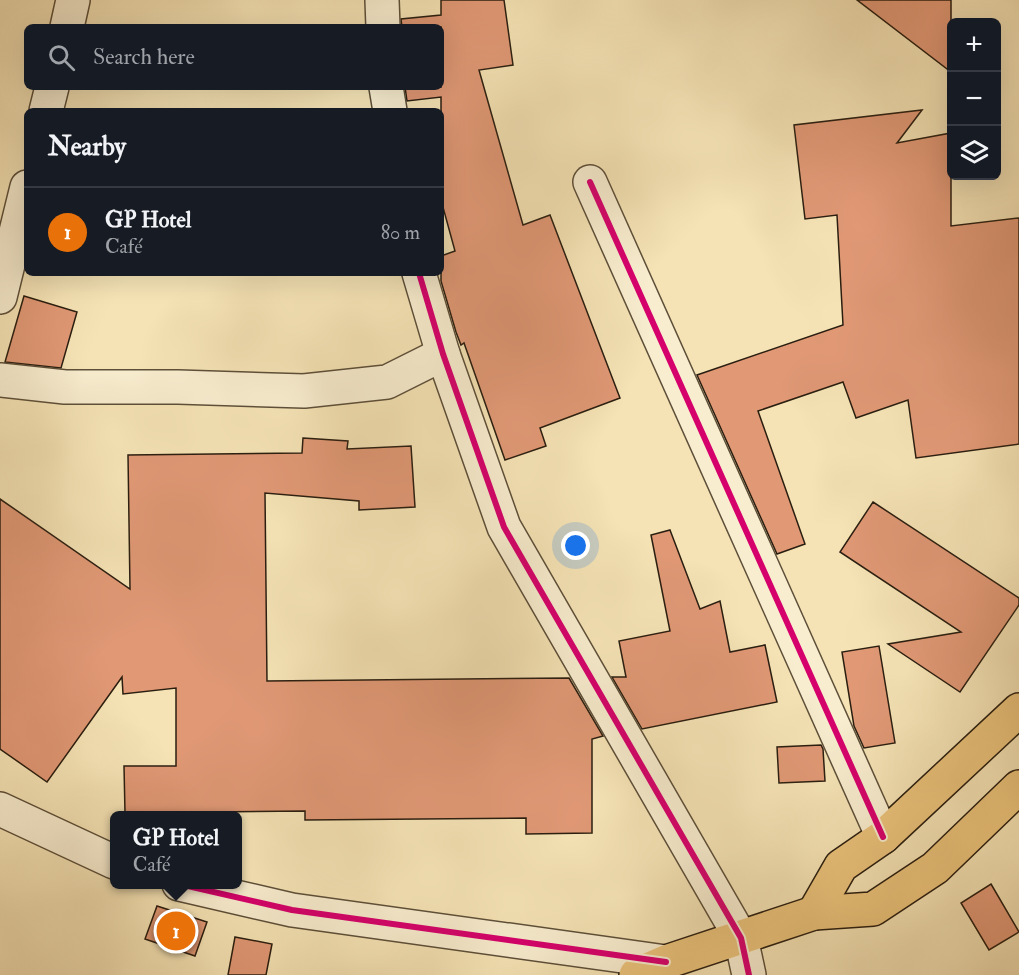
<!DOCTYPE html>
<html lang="en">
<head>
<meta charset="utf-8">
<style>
	:root { --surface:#171b24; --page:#242831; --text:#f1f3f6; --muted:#9ea1a6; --line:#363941; --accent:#ea580c }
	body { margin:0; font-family:"IM FELL Double Pica",serif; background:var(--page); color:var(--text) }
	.controls { position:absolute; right:18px; top:18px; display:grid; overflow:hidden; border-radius:9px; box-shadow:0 6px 24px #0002 }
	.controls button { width:54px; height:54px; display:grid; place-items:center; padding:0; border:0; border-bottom:2px solid var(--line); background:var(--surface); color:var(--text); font:30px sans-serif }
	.you { position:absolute; left:576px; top:546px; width:21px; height:21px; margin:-15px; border:4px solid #fff; border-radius:50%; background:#1a73e8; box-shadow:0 0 0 9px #1a73e833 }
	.badge { display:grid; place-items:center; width:39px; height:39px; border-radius:50%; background:var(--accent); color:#fff; font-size:20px; font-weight:700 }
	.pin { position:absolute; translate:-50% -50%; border:3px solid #fff; box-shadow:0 2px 6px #0006 }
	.popup { position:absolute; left:110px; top:811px; width:132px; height:78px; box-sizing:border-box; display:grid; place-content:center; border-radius:9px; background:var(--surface); filter:drop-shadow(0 2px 4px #0005); font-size:20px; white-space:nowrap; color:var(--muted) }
	.popup b { font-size:22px; color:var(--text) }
	.popup::after { content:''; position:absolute; left:50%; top:100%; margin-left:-12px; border:12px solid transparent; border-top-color:var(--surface) }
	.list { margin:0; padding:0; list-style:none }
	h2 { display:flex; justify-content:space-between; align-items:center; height:78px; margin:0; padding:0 24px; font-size:26px }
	h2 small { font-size:20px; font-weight:400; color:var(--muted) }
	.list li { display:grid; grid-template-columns:39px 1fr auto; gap:18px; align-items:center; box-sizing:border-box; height:90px; padding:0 24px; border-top:2px solid var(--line) }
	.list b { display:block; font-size:22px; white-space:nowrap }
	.list p { margin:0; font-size:20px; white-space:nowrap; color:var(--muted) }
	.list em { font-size:20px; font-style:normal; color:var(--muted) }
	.icon { flex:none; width:33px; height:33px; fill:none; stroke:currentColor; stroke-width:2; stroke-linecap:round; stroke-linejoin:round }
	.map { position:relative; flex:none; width:1019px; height:975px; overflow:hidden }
	.search { position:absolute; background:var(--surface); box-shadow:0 6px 24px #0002; left:24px; top:24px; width:420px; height:66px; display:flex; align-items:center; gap:15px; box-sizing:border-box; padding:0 21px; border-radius:9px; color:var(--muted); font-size:22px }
	.panel { position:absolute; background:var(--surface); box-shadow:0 6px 24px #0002; left:24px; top:108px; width:420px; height:168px; border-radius:9px }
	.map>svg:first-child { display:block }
	.building { fill:#e09875; stroke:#2a1e10; stroke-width:1.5 }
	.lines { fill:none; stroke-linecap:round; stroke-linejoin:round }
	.minor-casing { stroke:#5d4f39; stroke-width:36 }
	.major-casing { stroke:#2a1e10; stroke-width:36 }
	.minor { stroke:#f8edcf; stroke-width:33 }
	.major { stroke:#eac27a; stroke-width:33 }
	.cycleway-casing { stroke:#f8edcf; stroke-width:10 }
	.cycleway { stroke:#d6006c; stroke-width:6 }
</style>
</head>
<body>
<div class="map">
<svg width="1019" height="975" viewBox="0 0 1019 975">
	<rect width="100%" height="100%" fill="#f5e3b5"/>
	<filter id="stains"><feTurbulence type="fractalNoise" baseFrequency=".00333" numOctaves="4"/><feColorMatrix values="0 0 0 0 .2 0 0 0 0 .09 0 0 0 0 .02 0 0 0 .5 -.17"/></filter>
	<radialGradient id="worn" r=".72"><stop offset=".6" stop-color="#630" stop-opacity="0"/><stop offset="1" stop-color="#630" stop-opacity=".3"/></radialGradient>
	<!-- building -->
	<g class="building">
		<polygon points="441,0 504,0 513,65 479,70 523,225 550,215 620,398 540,428 546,446 505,460 464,343 461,345 456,332 441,281 441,256 455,251 441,200 441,97 407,101 405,87 441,87 441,27 402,27 401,19 441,15"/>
		<polygon points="857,0 951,0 951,72"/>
		<polygon points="922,110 897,143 951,133 951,226 1019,218 1019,444 916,458 908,400 856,418 843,382 758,411 805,544 777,554 697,375 843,325 837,215 805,219 794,125"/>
		<polygon points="24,296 77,312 61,368 5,362"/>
		<polygon points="303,438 348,441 347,449 411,446 415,507 359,510 359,501 265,493 267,681 569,678 603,736 592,739 592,833 526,834 526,818 305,820 305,811 125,813 124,766 176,766 176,688 123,694 122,677 47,782 0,749 0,499 130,589 128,455 302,453"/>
		<polygon points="873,502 1019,598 1019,605 960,692 888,644 961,632 840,552"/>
		<polygon points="670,530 700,609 720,601 730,652 765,645 777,702 642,729 612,677 626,677 619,641 670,631 651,535"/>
		<polygon points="879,646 895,743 864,748 854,726 842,652"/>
		<polygon points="821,745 823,749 825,781 779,783 777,747"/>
		<polygon points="991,884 1019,932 989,950 961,903"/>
		<polygon points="157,906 207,922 195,956 145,939"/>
		<polygon points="235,937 272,944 266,975 228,975"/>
	</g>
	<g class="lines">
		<defs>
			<g id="minor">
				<polyline points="382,0 383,27"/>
				<polyline points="67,27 73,0"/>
				<polyline points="386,87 390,111"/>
				<polyline points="46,111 52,87"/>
				<polyline points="590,182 883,837"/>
				<polyline points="419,273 443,354 504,527 741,938 749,975"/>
				<polyline points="0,297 27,187"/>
				<polyline points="0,380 65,387 178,387 304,391 387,382 443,354"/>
				<polyline points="0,809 114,862"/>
				<polyline points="179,884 292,910 666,962"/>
			</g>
			<g id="major">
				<polyline points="814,913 841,866 883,837 1019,710"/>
				<polyline points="636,975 666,962 814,913 873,909 935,868 1019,787"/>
			</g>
		</defs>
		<!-- minor casing -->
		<use href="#minor" class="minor-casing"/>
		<!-- major casing -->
		<use href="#major" class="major-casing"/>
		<!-- minor -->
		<use href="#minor" class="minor"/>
		<!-- major -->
		<use href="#major" class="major"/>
		<defs>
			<g id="cycleway">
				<polyline points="590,182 883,837"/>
				<polyline points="419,273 443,354 504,527 741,938 749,975"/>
				<polyline points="179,884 292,910 666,962"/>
			</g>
		</defs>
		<!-- cycleway casing -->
		<use href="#cycleway" class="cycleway-casing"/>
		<!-- cycleway -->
		<use href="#cycleway" class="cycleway"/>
	</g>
	<rect width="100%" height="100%" filter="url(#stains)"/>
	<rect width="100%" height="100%" fill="url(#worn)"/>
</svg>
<div class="controls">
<button>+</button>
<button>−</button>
<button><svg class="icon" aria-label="layers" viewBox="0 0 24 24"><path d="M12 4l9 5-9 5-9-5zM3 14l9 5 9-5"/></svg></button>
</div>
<div class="you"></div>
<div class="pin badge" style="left:176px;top:931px;background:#e8710a">1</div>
<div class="popup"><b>GP Hotel</b>Café</div>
<div class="search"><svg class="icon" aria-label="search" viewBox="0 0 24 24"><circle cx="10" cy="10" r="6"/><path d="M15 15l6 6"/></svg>Search here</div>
<section class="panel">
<h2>Nearby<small></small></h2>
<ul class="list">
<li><span class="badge" style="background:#e8710a">1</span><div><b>GP Hotel</b><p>Café</p></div><em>80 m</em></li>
</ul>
</section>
</div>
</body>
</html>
